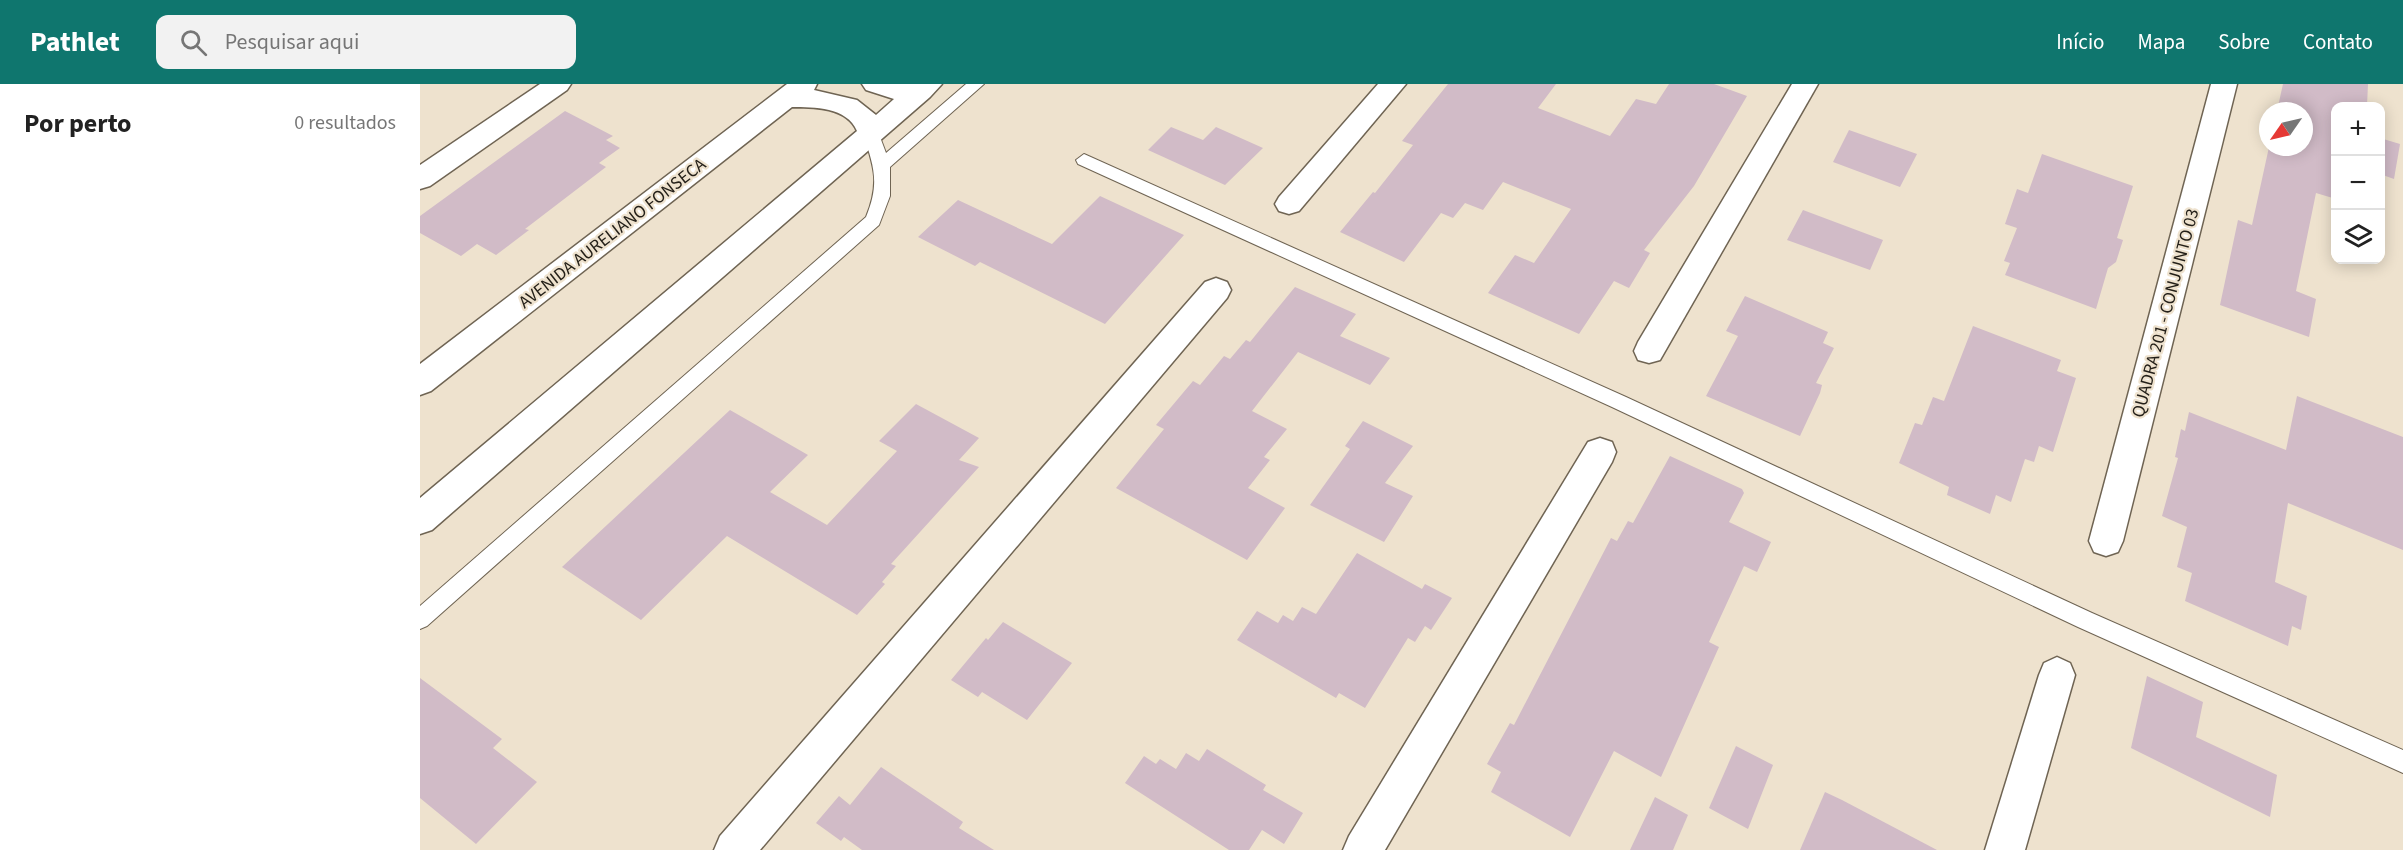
<!DOCTYPE html>
<html lang="pt">
<head>
<meta charset="utf-8">
<style>
	:root { --surface:#fff; --page:#f2f2f2; --text:#222; --muted:#767676; --line:#e0e0e0; --accent:#0f766e }
	body { margin:0; font-family:"Source Sans 3",sans-serif; background:var(--page); color:var(--text) }
	.controls { position:absolute; right:18px; top:18px; display:grid; overflow:hidden; border-radius:12px; box-shadow:0 3px 15px #0003 }
	.controls button { width:54px; height:54px; display:grid; place-items:center; padding:0; border:0; border-bottom:2px solid var(--line); background:var(--surface); color:var(--text); font:30px sans-serif }
	.compass { position:absolute; left:1839px; top:18px; width:54px; height:54px; border-radius:50%; background:var(--surface); box-shadow:0 3px 15px #0003; rotate:236deg }
	.list { margin:0; padding:0; list-style:none }
	h2 { display:flex; justify-content:space-between; align-items:center; height:78px; margin:0; padding:0 24px; font-size:26px }
	h2 small { font-size:20px; font-weight:400; color:var(--muted) }
	.icon { flex:none; width:33px; height:33px; fill:none; stroke:currentColor; stroke-width:2; stroke-linecap:round; stroke-linejoin:round }
	.map { position:relative; flex:none; width:1983px; height:766px; overflow:hidden }
	header { display:flex; align-items:center; gap:36px; box-sizing:border-box; height:84px; padding:0 30px; background:var(--accent); color:#fff }
	header strong { font-size:28px }
	nav { display:flex; gap:33px; margin-inline-start:auto; font-size:21px }
	.search { width:420px; height:54px; background:var(--page); display:flex; align-items:center; gap:15px; box-sizing:border-box; padding:0 21px; border-radius:12px; color:var(--muted); font-size:22px }
	main { display:flex }
	aside { flex:1; background:var(--surface) }
	.map>svg:first-child { display:block }
	.building { fill:#d1bbc7 }
	.lines { fill:none; stroke-linecap:round; stroke-linejoin:round }
	.lane-casing { stroke:#6f6453; stroke-width:2 }
	.street-casing { stroke:#6f6453; stroke-width:3 }
	.lane { fill:#fff; fill-rule:evenodd }
	.street { fill:#fff; fill-rule:evenodd }
	.labels { text-anchor:middle; stroke-width:4.5; stroke-linejoin:round; paint-order:stroke }
	.street-label { font-size:18px; fill:#242019; stroke:#eee2ce }
</style>
</head>
<body>
<header>
<strong>Pathlet</strong>
<div class="search"><svg class="icon" aria-label="search" viewBox="0 0 24 24"><circle cx="10" cy="10" r="6"/><path d="M15 15l6 6"/></svg>Pesquisar aqui</div>
<nav><a>Início</a><a>Mapa</a><a>Sobre</a><a>Contato</a></nav>
</header>
<main>
<aside>
<h2>Por perto<small>0 resultados</small></h2>
<ul class="list">
</ul>
</aside>
<div class="map">
<svg width="1983" height="766" viewBox="0 0 1983 766">
	<rect width="100%" height="100%" fill="#eee2ce"/>
	<!-- building -->
	<g class="building">
		<polygon points="1028,0 1136,0 1118,24 1190,52 1216,15 1236,20 1249,0 1294,0 1327,12 1274,102 1224,166 1230,169 1209,204 1194,197 1159,250 1068,209 1095,171 1114,179 1151,125 1083,98 1063,126 1045,119 1033,134 1021,129 984,178 920,148 953,108 955,109 993,61 982,57"/>
		<polygon points="1863,0 1948,0 1947,22 1916,22 1916,115 1896,109 1876,207 1896,215 1889,253 1800,221 1818,136 1832,141 1849,63 1884,63 1884,27 1857,27"/>
		<polygon points="145,27 193,52 186,56 200,64 179,79 186,83 105,145 109,146 76,171 57,160 41,172 0,149 0,132"/>
		<polygon points="751,43 783,56 796,43 843,64 805,101 728,66"/>
		<polygon points="1429,46 1497,70 1480,103 1413,78"/>
		<polygon points="1960,54 1980,60 1974,95 1960,90"/>
		<polygon points="1622,70 1713,102 1697,154 1703,156 1696,178 1688,184 1676,225 1585,191 1590,179 1584,177 1597,144 1585,140 1597,105 1608,109"/>
		<polygon points="680,112 764,151 685,240 560,178 555,182 498,153 538,116 632,160"/>
		<polygon points="1383,126 1463,156 1450,186 1367,156"/>
		<polygon points="875,203 936,230 920,252 970,274 950,301 878,268 832,327 867,345 844,373 850,376 828,404 865,424 827,476 696,404 744,345 736,341 773,297 780,301 804,272 810,275 826,256 830,258"/>
		<polygon points="1325,212 1408,248 1403,259 1414,264 1396,299 1402,301 1400,309 1380,352 1286,312 1318,252 1306,247"/>
		<polygon points="1553,242 1641,276 1637,287 1656,294 1633,368 1619,362 1614,378 1605,375 1591,418 1576,411 1570,430 1527,411 1529,403 1479,379 1495,339 1502,341 1513,313 1524,317"/>
		<polygon points="1877,312 1983,353 1983,466 1868,419 1855,498 1887,512 1881,546 1872,542 1868,562 1765,517 1772,489 1757,483 1767,443 1742,432 1758,374 1755,373 1761,345 1765,347 1769,328 1866,366"/>
		<polygon points="496,320 559,354 539,376 559,383 471,480 476,482 462,498 465,500 437,531 307,452 221,536 142,483 310,326 388,371 350,408 407,441 477,367 459,357"/>
		<polygon points="943,337 993,362 965,399 993,412 964,458 890,421 930,365 925,362"/>
		<polygon points="1250,372 1322,405 1324,409 1309,438 1351,458 1337,488 1324,482 1289,558 1299,563 1241,693 1194,667 1150,753 1071,708 1081,688 1067,680 1090,639 1094,641 1191,454 1197,457 1208,437 1213,439"/>
		<polygon points="937,469 1002,505 1005,500 1032,514 1011,546 1005,542 995,558 988,554 945,624 919,609 916,614 817,556 837,527 858,539 863,531 873,537 882,523 896,530"/>
		<polygon points="583,538 652,579 607,636 562,608 558,613 531,596 566,554 568,556"/>
		<polygon points="1727,592 1783,618 1776,653 1857,691 1850,733 1711,664"/>
		<polygon points="0,594 82,655 73,664 117,698 56,760 0,714"/>
		<polygon points="1316,662 1353,681 1328,745 1289,724"/>
		<polygon points="787,665 846,701 843,706 883,729 864,760 842,746 829,766 809,766 705,699 724,672 736,680 740,675 756,685 766,669 779,677"/>
		<polygon points="461,683 543,738 539,744 574,766 442,766 424,753 421,757 396,739 419,712 430,721"/>
		<polygon points="1405,708 1422,716 1517,766 1380,766"/>
		<polygon points="1235,713 1268,731 1253,766 1210,766"/>
	</g>
	<g class="lines">
		<defs>
			<g id="lane">
				<path d="M546,0H564L470,83V112L459,141L7,542L0,545V522L446,133C460,99 454,83 443,49L445,45H457L466,69Z"/>
				<polygon points="664,70 1206,313 1672,529 1983,666 1983,689 1658,543 1192,323 658,80 656,76"/>
			</g>
			<g id="street">
				<polygon points="120,0 151,0 147,6 10,102 0,105 0,81"/>
				<path d="M367,0H397L394,6L437,16L456,31L474,15L446,6L442,0H522L510,13L12,446L0,450V414L437,47C427,23 394,23 372,23L11,307L0,311V280Z"/>
				<polygon points="958,0 986,0 879,127 869,130 859,127 855,120 859,113"/>
				<polygon points="1372,0 1398,0 1240,276 1229,279 1218,276 1214,267 1218,258"/>
				<polygon points="1791,0 1817,0 1703,457 1698,468 1686,472 1674,468 1669,457"/>
				<polygon points="796,194 807,198 811,206 807,214 340,766 294,766 300,752 785,198"/>
				<polygon points="1180,354 1192,358 1196,368 1192,378 965,766 923,766 929,752 1168,358"/>
				<polygon points="1637,573 1650,579 1655,591 1605,766 1565,766 1619,591 1624,579"/>
			</g>
		</defs>
		<!-- lane casing -->
		<use href="#lane" class="lane-casing"/>
		<!-- street casing -->
		<use href="#street" class="street-casing"/>
		<!-- lane -->
		<use href="#lane" class="lane"/>
		<!-- street -->
		<use href="#street" class="street"/>
	</g>
	<g class="labels">
		<!-- street labels -->
		<g class="street-label">
			<text transform="translate(192 149) rotate(-38)" y="6">AVENIDA AURELIANO FONSECA</text>
			<text transform="translate(1745 229) rotate(-75)" y="6">QUADRA 201 - CONJUNTO 03</text>
		</g>
	</g>
</svg>
<div class="controls">
<button>+</button>
<button>−</button>
<button><svg class="icon" aria-label="layers" viewBox="0 0 24 24"><path d="M12 4l9 5-9 5-9-5zM3 14l9 5 9-5"/></svg></button>
</div>
<svg class="compass" viewBox="-18 -18 36 36"><path d="M0-13l5 13h-10z" fill="#e53935"/><path d="M0 13l5-13h-10z" fill="#767676"/></svg>
</div>
</main>
</body>
</html>
